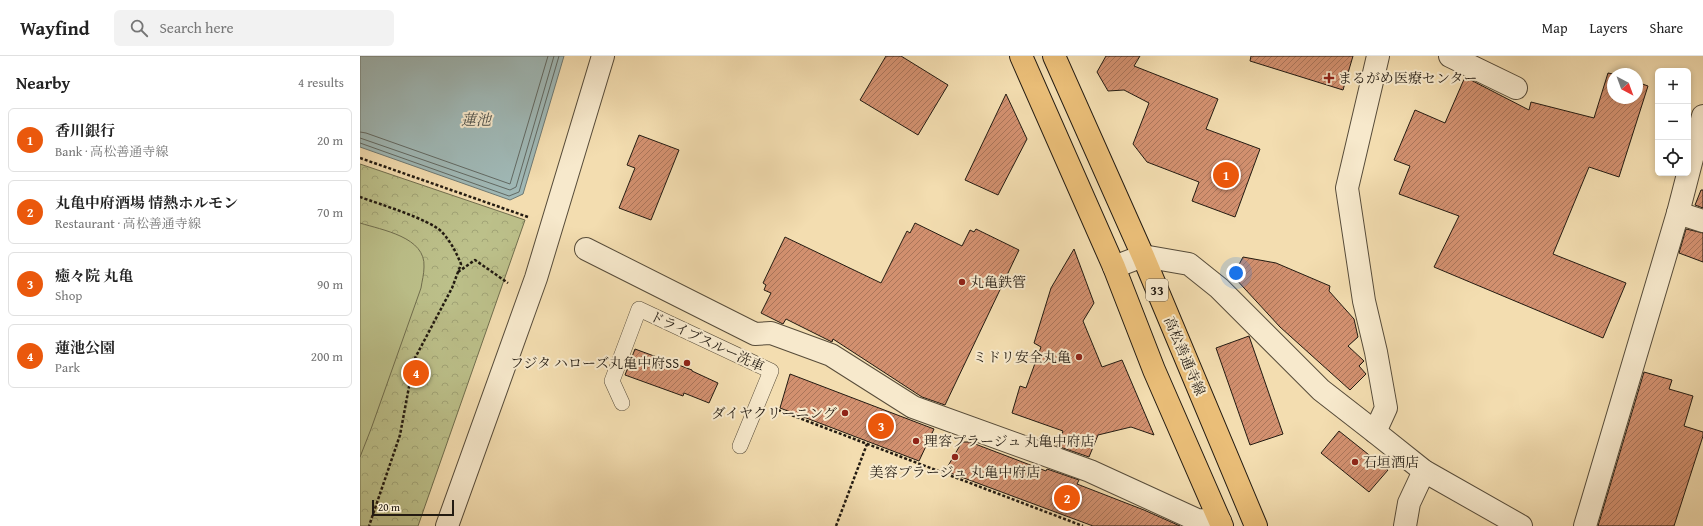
<!DOCTYPE html>
<html lang="en">
<head>
<meta charset="utf-8">
<style>
	:root { --surface:#fff; --page:#f2f2f2; --text:#222; --muted:#767676; --line:#e0e0e0; --accent:#ea580c }
	body { margin:0; font-family:"Gentium Book Plus","Noto Serif JP",serif; background:var(--page); color:var(--text) }
	.controls { position:absolute; right:12px; top:12px; display:grid; overflow:hidden; border-radius:6px; box-shadow:0 2px 6px #0003 }
	.controls button { width:36px; height:36px; display:grid; place-items:center; padding:0; border:0; border-bottom:1px solid var(--line); background:var(--surface); color:var(--text); font:20px sans-serif }
	.compass { position:absolute; left:1247px; top:12px; width:36px; height:36px; border-radius:50%; background:var(--surface); box-shadow:0 2px 6px #0003; rotate:139deg }
	.scale { position:absolute; left:12px; bottom:10px; width:82px; box-sizing:border-box; padding-left:4px; border:2px solid #231b12; border-top:0; font-size:11px; line-height:14px; white-space:nowrap; color:#231b12; -webkit-text-stroke:3px #f7e9cc; paint-order:stroke }
	.you { position:absolute; left:876px; top:217px; width:14px; height:14px; margin:-10px; border:3px solid #fff; border-radius:50%; background:#1a73e8; box-shadow:0 0 0 6px #1a73e833 }
	.badge { display:grid; place-items:center; width:26px; height:26px; border-radius:50%; background:var(--accent); color:#fff; font-size:13px; font-weight:700 }
	.pin { position:absolute; translate:-50% -50%; border:2px solid #fff; box-shadow:0 1px 4px #0006 }
	.list { margin:0; padding:0; list-style:none }
	h2 { display:flex; justify-content:space-between; align-items:center; height:52px; margin:0; padding:0 16px; font-size:17px }
	h2 small { font-size:13px; font-weight:400; color:var(--muted) }
	.list li { display:grid; grid-template-columns:26px 1fr auto; gap:12px; align-items:center; box-sizing:border-box; height:64px; margin:0 8px 8px; padding:0 8px; border:1px solid var(--line); border-radius:6px }
	.list b { display:block; font-size:15px; white-space:nowrap }
	.list p { margin:0; font-size:13px; white-space:nowrap; color:var(--muted) }
	.list em { font-size:13px; font-style:normal; color:var(--muted) }
	.icon { flex:none; width:22px; height:22px; fill:none; stroke:currentColor; stroke-width:2; stroke-linecap:round; stroke-linejoin:round }
	.map { position:relative; flex:none; width:1343px; height:470px; overflow:hidden }
	header { display:flex; align-items:center; gap:24px; box-sizing:border-box; height:56px; padding:0 20px; background:var(--surface); border-bottom:1px solid var(--line) }
	header strong { font-size:19px }
	nav { display:flex; gap:22px; margin-inline-start:auto; font-size:14px }
	.search { width:280px; height:36px; background:var(--page); display:flex; align-items:center; gap:10px; box-sizing:border-box; padding:0 14px; border-radius:6px; color:var(--muted); font-size:15px }
	main { display:flex }
	aside { flex:1; background:var(--surface) }
	.map>svg:first-child { display:block }
	.forest { fill:url(#forest-crowns); stroke:#706e4e }
	.pitch { fill:#bcc08a; stroke:#706e4e }
	.water { fill:#a0b9b7; stroke:#6e7a75 }
	.lines { fill:none; stroke-linecap:round; stroke-linejoin:round }
	.shore { stroke:#626a64; stroke-width:1 }
	.building { fill:url(#building-hatch); stroke:#231b12 }
	.service-casing { stroke:#574c3a; stroke-width:16 }
	.minor-casing { stroke:#574c3a; stroke-width:24 }
	.tertiary-casing { stroke:#574c3a; stroke-width:24 }
	.primary-casing { stroke:#231b12; stroke-width:24 }
	.path { stroke:#231b12; stroke-width:2.5; stroke-dasharray:3 2; stroke-linecap:butt }
	.service { stroke:#f7e9cc; stroke-width:15 }
	.minor { stroke:#f7e9cc; stroke-width:22 }
	.tertiary { stroke:#f7e9cc; stroke-width:22 }
	.primary { stroke:#eabe78; stroke-width:22 }
	.poi-dot { fill:#8f2418; stroke:#f7e9cc; stroke-width:1.5 }
	.labels { text-anchor:middle; stroke-width:4; stroke-linejoin:round; paint-order:stroke }
	.shield { fill:#f7e9cc; stroke:#63594a; stroke-width:1 }
	.shield-label { font-size:13px; font-weight:bold; fill:#231b12 }
	.poi-label { font-size:14px; fill:#231b12; stroke:#f7e9cc; text-anchor:start }
	.street-label { font-size:14px; fill:#231b12; stroke:#f7e9cc }
	.water-label { font-size:15px; font-style:italic; fill:#4f524c; stroke:#f7e9cc }
</style>
</head>
<body>
<header>
<strong>Wayfind</strong>
<div class="search"><svg class="icon" aria-label="search" viewBox="0 0 24 24"><circle cx="10" cy="10" r="6"/><path d="M15 15l6 6"/></svg>Search here</div>
<nav><a>Map</a><a>Layers</a><a>Share</a></nav>
</header>
<main>
<aside>
<h2>Nearby<small>4 results</small></h2>
<ul class="list">
<li><span class="badge">1</span><div><b>香川銀行</b><p>Bank · 高松善通寺線</p></div><em>20 m</em></li>
<li><span class="badge">2</span><div><b>丸亀中府酒場 情熱ホルモン</b><p>Restaurant · 高松善通寺線</p></div><em>70 m</em></li>
<li><span class="badge">3</span><div><b>癒々院 丸亀</b><p>Shop</p></div><em>90 m</em></li>
<li><span class="badge">4</span><div><b>蓮池公園</b><p>Park</p></div><em>200 m</em></li>
</ul>
</aside>
<div class="map">
<svg width="1343" height="470" viewBox="0 0 1343 470">
	<defs>
		<pattern id="forest-crowns" width="20" height="18" patternUnits="userSpaceOnUse"><rect width="20" height="18" fill="#bcc08a"/><path d="M2 6a3 3 0 1 1 6 0M12 15a3 3 0 1 1 6 0" fill="none" stroke="#a1a476"/></pattern>
		<pattern id="building-hatch" width="6" height="6" patternUnits="userSpaceOnUse"><rect width="6" height="6" fill="#d2906f"/><path d="M-1 1l2-2M0 6l6-6M5 7l2-2" fill="none" stroke="#aa755a"/></pattern>
	</defs>
	<rect width="100%" height="100%" fill="#f3ddb0"/>
	<filter id="stains"><feTurbulence type="fractalNoise" baseFrequency=".005" numOctaves="4"/><feColorMatrix values="0 0 0 0 .2 0 0 0 0 .09 0 0 0 0 .02 0 0 0 .5 -.17"/></filter>
	<radialGradient id="worn" r=".72"><stop offset=".6" stop-color="#630" stop-opacity="0"/><stop offset="1" stop-color="#630" stop-opacity=".3"/></radialGradient>
	<!-- forest -->
	<polygon class="forest" points="0,108 165,164 58,470 0,470"/>
	<!-- pitch -->
	<path class="pitch" d="M0,167C22,174 66,181 64,211C64,218 62,225 61,232L11,373L0,401Z"/>
	<!-- water -->
	<polygon class="water" points="0,0 204,0 163,138 150,144 0,91"/>
	<g class="lines">
		<!-- shore -->
		<g class="shore">
			<polyline points="0,76 6,77 150,128 188,0"/>
			<polyline points="0,82 150,134 156,131 194,0"/>
			<polyline points="0,87 149,140 159,136 199,0"/>
		</g>
	</g>
	<!-- building -->
	<g class="building">
		<polygon points="526,0 541,0 588,29 558,79 500,44"/>
		<polygon points="746,0 780,0 774,10 858,43 846,73 900,93 875,161 832,145 839,126 787,106 773,88 789,47 764,34 748,35 737,16"/>
		<polygon points="891,0 993,0 983,34 890,5"/>
		<polygon points="1248,17 1253,18 1253,42 1277,42 1277,26 1288,30 1259,121 1229,111 1193,198 1266,227 1243,282 1074,211 1099,160 1039,138 1050,110 1034,104 1055,54 1085,67 1105,21 1169,54 1171,46 1234,62"/>
		<polygon points="646,38 667,83 638,139 605,124"/>
		<polygon points="279,79 319,94 291,164 259,152 275,112 267,109"/>
		<polygon points="1341,134 1343,134 1343,152 1335,149"/>
		<polygon points="555,167 602,190 610,174 614,176 616,173 659,194 585,349 562,341 473,283 472,286 426,263 423,268 401,257 411,237 404,234 406,229 403,227 425,181 521,227 547,175 550,177"/>
		<polygon points="1326,173 1343,177 1343,206 1319,197"/>
		<polygon points="714,193 734,247 723,265 742,311 762,304 794,379 771,371 738,379 729,401 697,390 703,375 652,357 660,330 666,332 681,291 674,287 691,232"/>
		<polygon points="883,201 916,207 970,230 969,235 994,263 998,281 988,290 1004,305 999,310 1006,318 990,334 920,271 873,220"/>
		<polygon points="889,280 923,378 890,389 856,292"/>
		<polygon points="275,293 332,314 332,315 358,327 349,347 324,337 323,340 265,319"/>
		<polygon points="1284,316 1312,324 1309,333 1333,340 1324,370 1343,376 1343,380 1314,470 1238,470"/>
		<polygon points="430,318 574,373 559,405 420,352"/>
		<polygon points="979,375 1028,414 1009,436 961,397"/>
		<polygon points="602,386 610,386 686,415 687,413 719,424 717,428 784,454 820,470 733,470 585,415"/>
	</g>
	<g class="lines">
		<defs>
			<polyline id="service" points="262,347 252,325 279,253 411,315 380,390"/>
			<g id="minor">
				<polyline points="1090,0 1156,32"/>
				<polyline points="1318,157 1343,165"/>
				<polyline points="226,193 395,278 411,277 471,299 553,351 730,415 837,464 860,465"/>
				<polyline points="754,211 783,200 829,208 859,232 961,334 1015,376 1064,415 1161,470"/>
				<polyline points="1015,376 1026,352 1016,296 1004,245 987,132 1018,0"/>
				<polyline points="1045,470 1049,447 1064,415"/>
				<polyline points="1225,470 1318,157 1343,60"/>
			</g>
			<polyline id="tertiary" points="87,470 176,222 243,0"/>
			<g id="primary">
				<polyline points="661,0 754,211 794,314 862,470"/>
				<polyline points="694,0 783,200 896,470"/>
			</g>
		</defs>
		<!-- service casing -->
		<use href="#service" class="service-casing"/>
		<!-- minor casing -->
		<use href="#minor" class="minor-casing"/>
		<!-- tertiary casing -->
		<use href="#tertiary" class="tertiary-casing"/>
		<!-- primary casing -->
		<use href="#primary" class="primary-casing"/>
		<!-- path -->
		<g class="path">
			<polyline points="0,102 168,161"/>
			<path d="M0,141C19,148 69,163 82,176C91,186 96,196 101,208L92,232L54,304L40,379L9,470"/>
			<polyline points="98,216 115,204 148,227"/>
			<polyline points="418,354 723,470"/>
			<polyline points="476,470 507,388"/>
		</g>
		<!-- service -->
		<use href="#service" class="service"/>
		<!-- minor -->
		<use href="#minor" class="minor"/>
		<!-- tertiary -->
		<use href="#tertiary" class="tertiary"/>
		<!-- primary -->
		<use href="#primary" class="primary"/>
	</g>
	<!-- markers -->
	<g class="poi-dot">
		<path d="M967 16h4v4h4v4h-4v4h-4v-4h-4v-4h4z"/>
		<circle cx="602" cy="226" r="4"/>
		<circle cx="719" cy="301" r="4"/>
		<circle cx="327" cy="307" r="4"/>
		<circle cx="485" cy="357" r="4"/>
		<circle cx="556" cy="385" r="4"/>
		<circle cx="595" cy="401" r="4"/>
		<circle cx="995" cy="406" r="4"/>
	</g>
	<g class="labels">
		<!-- shield labels -->
		<rect class="shield" x="786" y="223" width="22" height="22" rx="3"/>
		<g class="shield-label">
			<text x="797" y="239">33</text>
		</g>
		<!-- poi labels -->
		<g class="poi-label">
			<text x="978" y="27">まるがめ医療センター</text>
			<text x="610" y="231">丸亀鉄管</text>
			<text x="711" y="306" text-anchor="end">ミドリ安全丸亀</text>
			<text x="319" y="312" text-anchor="end">フジタ ハローズ丸亀中府SS</text>
			<text x="477" y="362" text-anchor="end">ダイヤクリーニング</text>
			<text x="564" y="390">理容プラージュ 丸亀中府店</text>
			<text x="1003" y="411">石垣酒店</text>
			<text x="595" y="421" text-anchor="middle">美容プラージュ 丸亀中府店</text>
		</g>
		<!-- street labels -->
		<g class="street-label">
			<text transform="translate(347 285) rotate(25)" y="5">ドライブスルー洗車</text>
			<text transform="translate(825 300) rotate(67)" y="5">高松善通寺線</text>
		</g>
		<!-- water labels -->
		<g class="water-label">
			<text x="116" y="69">蓮池</text>
		</g>
	</g>
	<rect width="100%" height="100%" filter="url(#stains)"/>
	<rect width="100%" height="100%" fill="url(#worn)"/>
</svg>
<div class="controls">
<button>+</button>
<button>−</button>
<button><svg class="icon" aria-label="locate" viewBox="0 0 24 24"><circle cx="12" cy="12" r="6"/><path d="M12 2v4M12 18v4M2 12h4M18 12h4"/></svg></button>
</div>
<svg class="compass" viewBox="-18 -18 36 36"><path d="M0-13l5 13h-10z" fill="#e53935"/><path d="M0 13l5-13h-10z" fill="#767676"/></svg>
<div class="scale">20 m</div>
<div class="you"></div>
<div class="pin badge" style="left:866px;top:119px">1</div>
<div class="pin badge" style="left:707px;top:442px">2</div>
<div class="pin badge" style="left:521px;top:370px">3</div>
<div class="pin badge" style="left:56px;top:317px">4</div>
</div>
</main>
</body>
</html>
